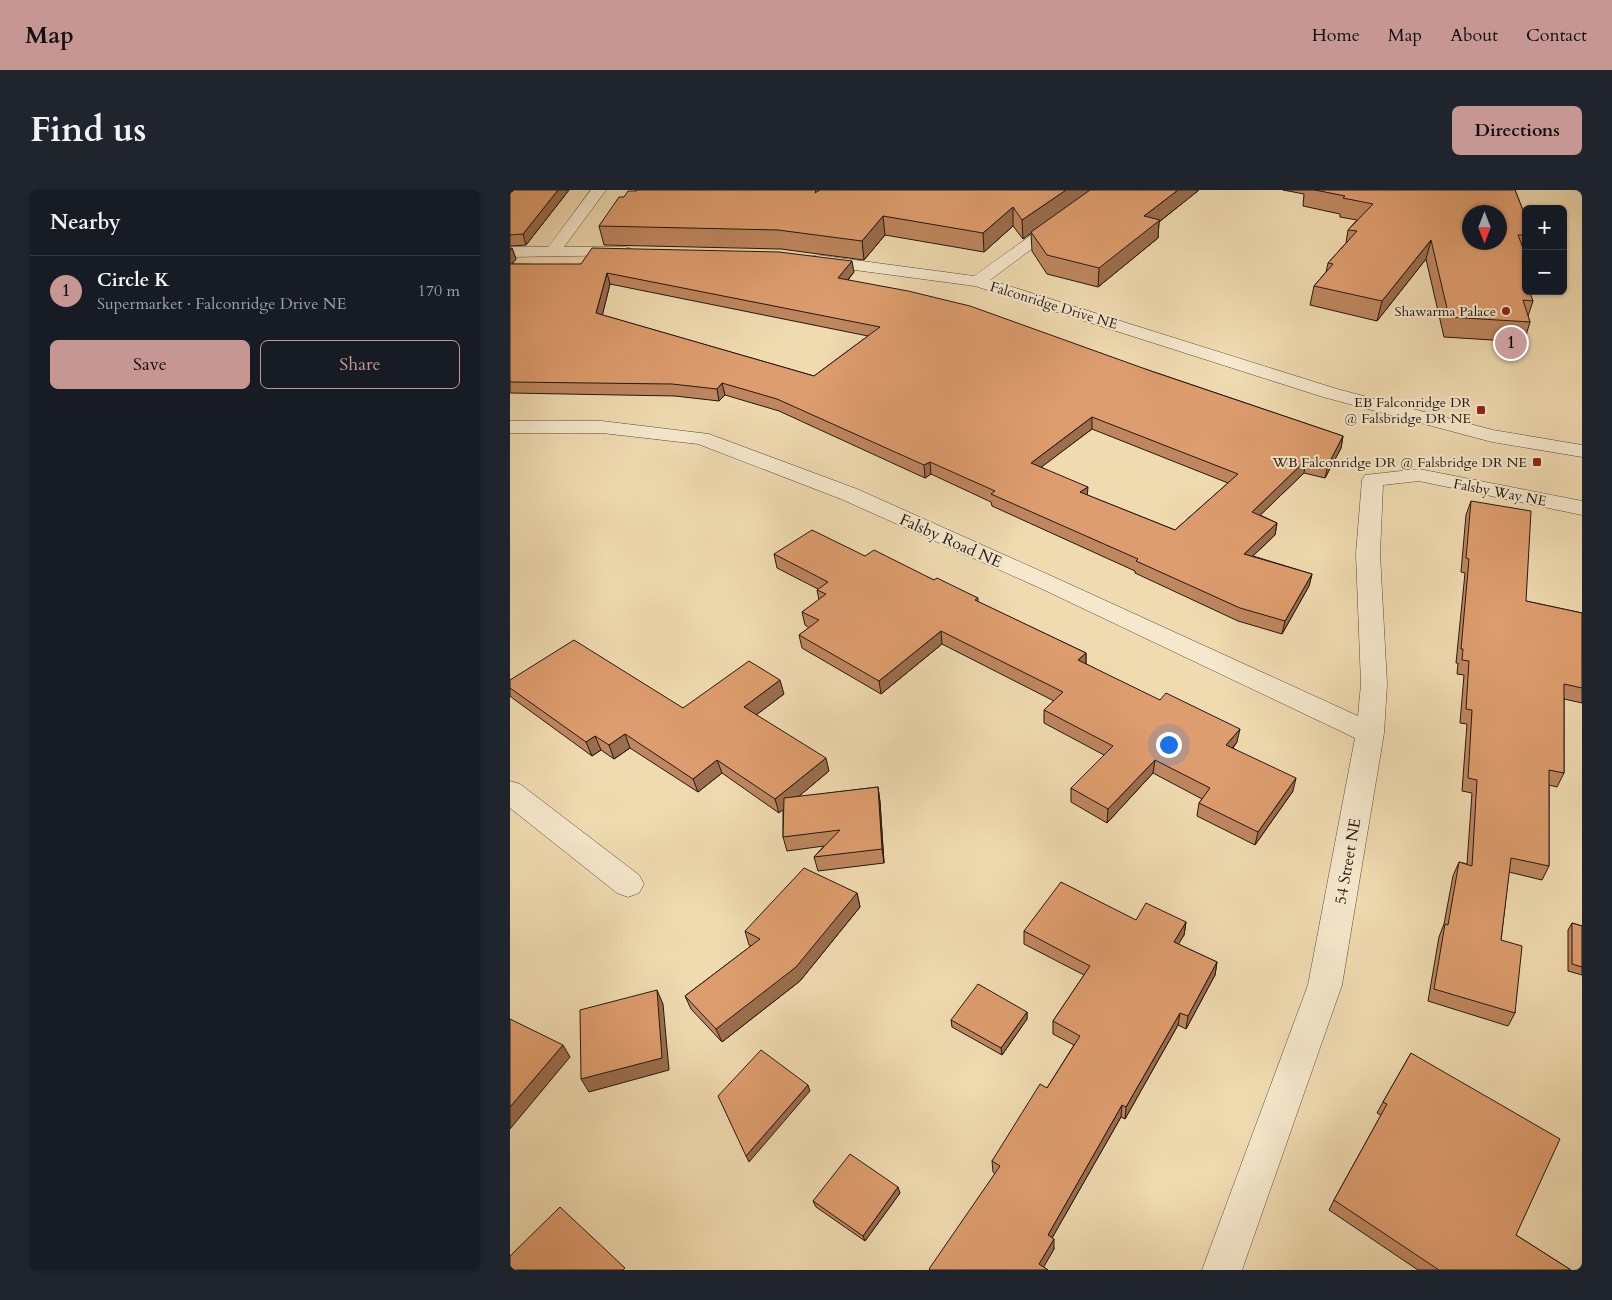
<!DOCTYPE html>
<html lang="en">
<head>
<meta charset="utf-8">
<style>
	:root { --surface:#171b24; --page:#20242c; --text:#f1f3f6; --muted:#9ea1a6; --line:#363941; --accent:#c59692 }
	body { margin:0; font-family:Cardo,serif; background:var(--page); color:var(--text) }
	.controls { position:absolute; right:15px; top:15px; display:grid; overflow:hidden; border-radius:8px; box-shadow:0 1px 4px #0004 }
	.controls button { width:45px; height:45px; display:grid; place-items:center; padding:0; border:0; border-bottom:1px solid var(--line); background:var(--surface); color:var(--text); font:25px sans-serif }
	.compass { position:absolute; left:952px; top:15px; width:45px; height:45px; border-radius:50%; background:var(--surface); box-shadow:0 1px 4px #0004; rotate:180deg }
	.you { position:absolute; left:658px; top:554px; width:18px; height:18px; margin:-12px; border:4px solid #fff; border-radius:50%; background:#1a73e8; box-shadow:0 0 0 8px #1a73e833 }
	.badge { display:grid; place-items:center; width:32px; height:32px; border-radius:50%; background:var(--accent); color:#111; font-size:16px; font-weight:700 }
	.pin { position:absolute; translate:-50% -50%; border:2px solid #fff; box-shadow:0 1px 5px #0006 }
	.list { margin:0; padding:0; list-style:none }
	h2 { display:flex; justify-content:space-between; align-items:center; height:65px; margin:0; padding:0 20px; font-size:21px }
	h2 small { font-size:16px; font-weight:400; color:var(--muted) }
	.list li { display:grid; grid-template-columns:32px 1fr auto; gap:15px; align-items:center; box-sizing:border-box; height:70px; padding:0 20px; border-top:1px solid var(--line) }
	.list b { display:block; font-size:19px; white-space:nowrap }
	.list p { margin:0; font-size:16px; white-space:nowrap; color:var(--muted) }
	.list em { font-size:16px; font-style:normal; color:var(--muted) }
	.actions { display:flex; gap:10px; padding:15px 20px }
	.actions a { flex:1; padding:11px 0; border:1px solid var(--accent); border-radius:8px; text-align:center; font-size:18px; color:var(--accent) }
	.actions .main { background:var(--accent); color:#111 }
	.map { position:relative; flex:none; width:1072px; height:1080px; overflow:hidden; border-radius:8px }
	header { display:flex; align-items:center; gap:30px; box-sizing:border-box; height:70px; padding:0 25px; background:var(--accent); color:#111 }
	header strong { font-size:24px }
	nav { display:flex; gap:28px; margin-inline-start:auto; font-size:18px }
	.intro { display:flex; align-items:center; justify-content:space-between; box-sizing:border-box; height:120px; padding:0 30px }
	h1 { margin:0; font-size:35px }
	.button { padding:12px 22px; border-radius:8px; background:var(--accent); color:#111; font-size:18px; font-weight:700 }
	main { display:flex; gap:30px; padding:0 30px }
	aside { flex:1; background:var(--surface); border-radius:8px; box-shadow:0 1px 4px #0004 }
	.map>svg:first-child { display:block }
	.lines { fill:none; stroke-linecap:round; stroke-linejoin:round }
	.minor-casing { stroke:#57483a; stroke-width:1 }
	.minor { fill:#f5e8cc; fill-rule:evenodd }
	.wall { fill:#bf875f; stroke:#241712; fill-rule:evenodd }
	.shaded-wall { fill:#9b6e4d; stroke:#241712 }
	.building { fill:#de9d6e; stroke:#241712; fill-rule:evenodd }
	.poi-dot { fill:#8f2418; stroke:#f5e8cc; stroke-width:2 }
	.labels { text-anchor:middle; stroke-width:4; stroke-linejoin:round; paint-order:stroke }
	.far-street-label { font-size:14px; fill:#241712; stroke:#f5e8cc }
	.far-poi-label { font-size:14px; fill:#241712; stroke:#f5e8cc; text-anchor:end }
	.street-label { font-size:16px; fill:#241712; stroke:#f5e8cc }
</style>
</head>
<body>
<header>
<strong>Map</strong>
<nav><a>Home</a><a>Map</a><a>About</a><a>Contact</a></nav>
</header>
<div class="intro"><h1>Find us</h1><a class="button">Directions</a></div>
<main>
<aside>
<h2>Nearby<small></small></h2>
<ul class="list">
<li><span class="badge">1</span><div><b>Circle K</b><p>Supermarket · Falconridge Drive NE</p></div><em>170 m</em></li>
</ul>
<div class="actions"><a class="main">Save</a><a>Share</a></div>
</aside>
<div class="map">
<svg width="1072" height="1080" viewBox="0 0 1072 1080">
	<rect width="100%" height="100%" fill="#f0dbb0"/>
	<filter id="stains"><feTurbulence type="fractalNoise" baseFrequency=".004" numOctaves="4"/><feColorMatrix values="0 0 0 0 .2 0 0 0 0 .09 0 0 0 0 .02 0 0 0 .5 -.17"/></filter>
	<radialGradient id="worn" r=".72"><stop offset=".6" stop-color="#630" stop-opacity="0"/><stop offset="1" stop-color="#630" stop-opacity=".3"/></radialGradient>
	<g class="lines">
		<defs>
			<g id="minor">
				<polygon points="81,0 96,0 54,57 116,57 122,59 124,62 122,65 0,67 0,57 38,57"/>
				<polygon points="584,0 601,0 480,90 827,199 983,240 1072,255 1072,267 982,252 813,207 465,96 307,75 301,73 299,70 301,67 307,65 464,86"/>
				<polygon points="0,231 92,231 199,244 347,299 546,388 848,526 851,494 846,364 852,290 855,285 909,279 1072,311 1072,325 909,291 873,295 870,364 877,494 874,543 832,795 732,1080 692,1080 798,795 845,548 530,398 331,309 188,254 92,243 0,243"/>
				<polygon points="0,591 10,594 129,685 134,694 129,703 118,707 107,703 0,618"/>
			</g>
		</defs>
		<!-- minor casing -->
		<use href="#minor" class="minor-casing"/>
		<!-- minor -->
		<use href="#minor" class="minor"/>
	</g>
	<!-- wall -->
	<g class="wall">
		<polygon points="0,0 59,0 16,55 0,56"/>
		<polygon points="127,0 689,0 649,32 648,48 588,97 537,84 522,61 521,43 513,49 503,36 474,62 375,45 354,70 271,59 94,55 89,36 114,7"/>
		<polygon points="773,0 1005,0 1016,28 1016,101 1021,101 1020,104 1023,111 1018,126 1020,132 1014,152 934,147 916,69 867,131 800,115 804,96 816,82 818,73 836,53 838,40 847,30 830,27 830,24 793,16 794,4"/>
		<path d="M0,58H2L6,69L2,74L344,82L338,90L641,181L833,246L831,258L815,288L794,283L750,325L767,333L765,345L743,366L802,384L799,396L772,444L728,431L625,383V381L482,316L481,312L421,284L415,288L269,221L215,205L209,211L165,206L0,203ZM100,94L358,146L304,186L92,125ZM582,239L718,293L665,340L577,305L531,277Z"/>
		<polygon points="961,311 1016,411 1072,423 1072,513 1054,509 1054,583 1047,597 1039,595 1039,676 1032,690 999,682 991,750 1005,823 998,836 918,811 929,747 934,734 943,686 949,672 957,674 962,603 952,601 957,534 950,533 954,485 947,484 948,473 946,473 955,383 951,382 956,325"/>
		<polygon points="264,364 355,366 424,390 468,408 468,412 576,463 576,474 727,552 723,558 783,601 745,655 687,626 689,613 692,609 643,583 597,633 561,612 561,598 594,565 534,533 534,520 544,511 432,454 371,504 292,458 289,445 299,438 295,435 292,422 309,410 307,400 308,399 267,378"/>
		<polygon points="0,490 173,518 274,504 246,525 319,581 288,607 368,597 370,612 374,673 308,681 304,667 314,656 277,661 273,647 273,619 269,623 212,583 188,602 120,558 104,569 91,560 82,566 1,507 0,506"/>
		<polygon points="347,703 350,717 290,791 212,852 181,819 175,806 241,756 239,755 235,741"/>
		<polygon points="626,730 676,732 674,745 668,754 707,772 705,785 676,839 668,835 615,929 611,927 542,1048 544,1059 533,1077 538,1080 420,1080 485,984 483,982 482,971 537,898 564,855 543,844 543,831 574,785 514,754 514,741"/>
		<polygon points="1062,733 1072,736 1072,785 1058,781 1058,740"/>
		<polygon points="517,822 517,829 492,865 442,837 441,830"/>
		<polygon points="901,863 1006,1045 1061,1080 908,1080 819,1020 824,1010 871,925 867,923 873,912"/>
		<polygon points="390,1003 355,1051 306,1017 303,1011"/>
	</g>
	<!-- shaded-wall -->
	<g class="shaded-wall">
		<polygon points="48,0 59,0 16,55 13,44"/>
		<polygon points="556,0 581,0 513,49 512,30"/>
		<polygon points="668,0 689,0 649,32 648,48 588,97 589,78 634,26"/>
		<polygon points="503,17 503,36 474,62 473,43"/>
		<polygon points="373,26 375,45 354,70 352,51"/>
		<polygon points="921,50 916,69 867,131 872,111"/>
		<polygon points="2,58 6,69 0,76 0,61"/>
		<polygon points="342,71 344,82 330,99 328,88"/>
		<polygon points="97,83 100,94 90,135 86,123"/>
		<polygon points="212,193 215,205 209,211 207,199"/>
		<polygon points="582,227 582,239 521,285 521,273"/>
		<polygon points="833,246 831,258 815,288 818,275"/>
		<polygon points="796,270 794,283 740,335 742,322"/>
		<polygon points="420,272 421,284 415,288 414,275"/>
		<polygon points="578,297 577,309 570,302"/>
		<polygon points="767,333 765,345 732,376 734,364"/>
		<polygon points="802,384 799,396 772,444 775,431"/>
		<polygon points="431,441 432,454 371,504 369,491"/>
		<polygon points="576,463 576,477 568,470"/>
		<polygon points="270,490 274,504 238,531 234,517"/>
		<polygon points="730,539 727,552 714,568 716,555"/>
		<polygon points="115,544 120,558 104,569 99,555"/>
		<polygon points="85,546 91,560 82,566 76,552"/>
		<polygon points="316,568 319,581 269,623 265,609"/>
		<polygon points="207,570 212,583 188,602 183,589"/>
		<polygon points="645,570 643,583 597,633 598,619"/>
		<polygon points="786,588 783,601 745,655 748,642"/>
		<polygon points="368,597 370,612 374,673 372,659"/>
		<polygon points="347,703 350,717 290,791 212,852 206,839"/>
		<polygon points="676,732 674,745 662,765 664,752"/>
		<polygon points="707,772 705,785 676,839 678,826"/>
		<polygon points="147,800 153,814 159,880 79,902 71,889"/>
		<polygon points="517,822 517,829 492,865 491,858"/>
		<polygon points="670,823 668,835 615,929 616,917"/>
		<polygon points="53,855 60,867 0,939 0,917"/>
		<polygon points="298,895 300,901 239,972 236,966"/>
		<polygon points="612,915 611,927 538,1055 538,1045"/>
		<polygon points="388,997 390,1003 355,1051 353,1046"/>
		<polygon points="544,1049 544,1059 532,1080 529,1074"/>
	</g>
	<!-- building -->
	<g class="building">
		<polygon points="0,0 48,0 13,44 0,45"/>
		<polygon points="127,0 306,0 305,3 310,0 556,0 512,30 503,17 473,43 373,26 352,51 268,40 89,36 109,7 114,7 118,1 126,1"/>
		<polygon points="580,0 668,0 634,26 650,30 589,78 537,65 521,42"/>
		<path d="M805,0H1005L1016,28V45H1008L1016,66V101H1019L1023,111L1013,110L1020,132L939,127L921,50L872,111L804,96L823,74L818,73L847,41L838,40L863,14L833,8L835,6ZM960,22H990V52H960Z"/>
		<path d="M82,58L269,62L342,71L328,88L398,101L460,116L641,181L833,246L818,275L796,270L742,322L767,333L734,364L802,384L775,431L730,418L626,371L628,369L481,304L485,301L420,272L414,275L267,209L212,193L207,199L162,194L0,192V74H71ZM97,83L370,137L304,186L86,123ZM582,227L728,284L665,340L570,302L578,297L521,273Z"/>
		<polygon points="961,311 1021,321 1016,411 1072,423 1072,498 1054,494 1054,583 1039,580 1039,676 1001,668 991,750 1012,756 1005,823 924,799 935,734 938,735 949,672 962,676 967,590 958,588 962,520 956,519 959,471 952,470 953,459 951,459 959,369 956,368"/>
		<polygon points="302,340 355,366 364,360 424,390 427,388 468,408 465,410 576,463 568,470 650,510 656,503 730,539 716,555 786,588 748,642 689,613 700,598 645,570 598,619 561,598 603,556 534,520 553,502 431,441 369,491 289,445 309,430 292,422 316,404 307,400 318,392 264,364"/>
		<polygon points="64,450 173,518 239,471 270,490 234,517 316,568 265,609 207,570 183,589 115,544 99,555 85,546 76,552 0,498 0,490"/>
		<polygon points="368,597 372,659 304,667 330,640 273,647 274,608"/>
		<polygon points="294,678 347,703 286,777 206,839 175,806 250,749 235,741"/>
		<polygon points="551,692 626,730 636,713 676,732 664,752 707,772 678,826 670,823 616,917 612,915 538,1045 544,1049 529,1074 538,1080 420,1080 419,1079 490,976 482,971 530,894 537,898 570,846 543,831 580,776 514,741"/>
		<polygon points="1062,733 1072,736 1072,777 1062,774"/>
		<polygon points="468,794 517,822 491,858 441,830"/>
		<polygon points="147,800 152,868 71,889 70,820"/>
		<polygon points="0,829 53,855 0,917"/>
		<polygon points="251,860 298,895 236,966 208,906"/>
		<polygon points="901,863 1050,949 1006,1045 1061,1080 929,1080 824,1010 877,914 873,912"/>
		<polygon points="340,964 388,997 353,1046 303,1011"/>
		<polygon points="50,1017 115,1078 113,1080 0,1080 0,1066"/>
	</g>
	<!-- markers -->
	<g class="poi-dot">
		<circle cx="996" cy="121" r="5"/>
		<rect x="966" y="215" width="10" height="10" rx="2.5"/>
		<rect x="1022" y="267" width="10" height="10" rx="2.5"/>
	</g>
	<g class="labels">
		<!-- far-street labels -->
		<g class="far-street-label">
			<text transform="translate(544 115) rotate(17)" y="5">Falconridge Drive NE</text>
			<text transform="translate(990 302) rotate(11)" y="5">Falsby Way NE</text>
		</g>
		<!-- far-poi labels -->
		<g class="far-poi-label">
			<text x="986" y="126">Shawarma Palace</text>
			<text x="961" y="217">EB Falconridge DR<tspan x="961" dy="16">@ Falsbridge DR NE</tspan></text>
			<text x="1017" y="277">WB Falconridge DR @ Falsbridge DR NE</text>
		</g>
		<!-- street labels -->
		<g class="street-label">
			<text transform="translate(441 350) rotate(24)" y="6">Falsby Road NE</text>
			<text transform="translate(837 671) rotate(-80)" y="6">54 Street NE</text>
		</g>
	</g>
	<rect width="100%" height="100%" filter="url(#stains)"/>
	<rect width="100%" height="100%" fill="url(#worn)"/>
</svg>
<div class="controls">
<button>+</button>
<button>−</button>
</div>
<svg class="compass" viewBox="-18 -18 36 36"><path d="M0-13l5 13h-10z" fill="#e53935"/><path d="M0 13l5-13h-10z" fill="#9ea1a6"/></svg>
<div class="you"></div>
<div class="pin badge" style="left:1001px;top:153px">1</div>
</div>
</main>
</body>
</html>
